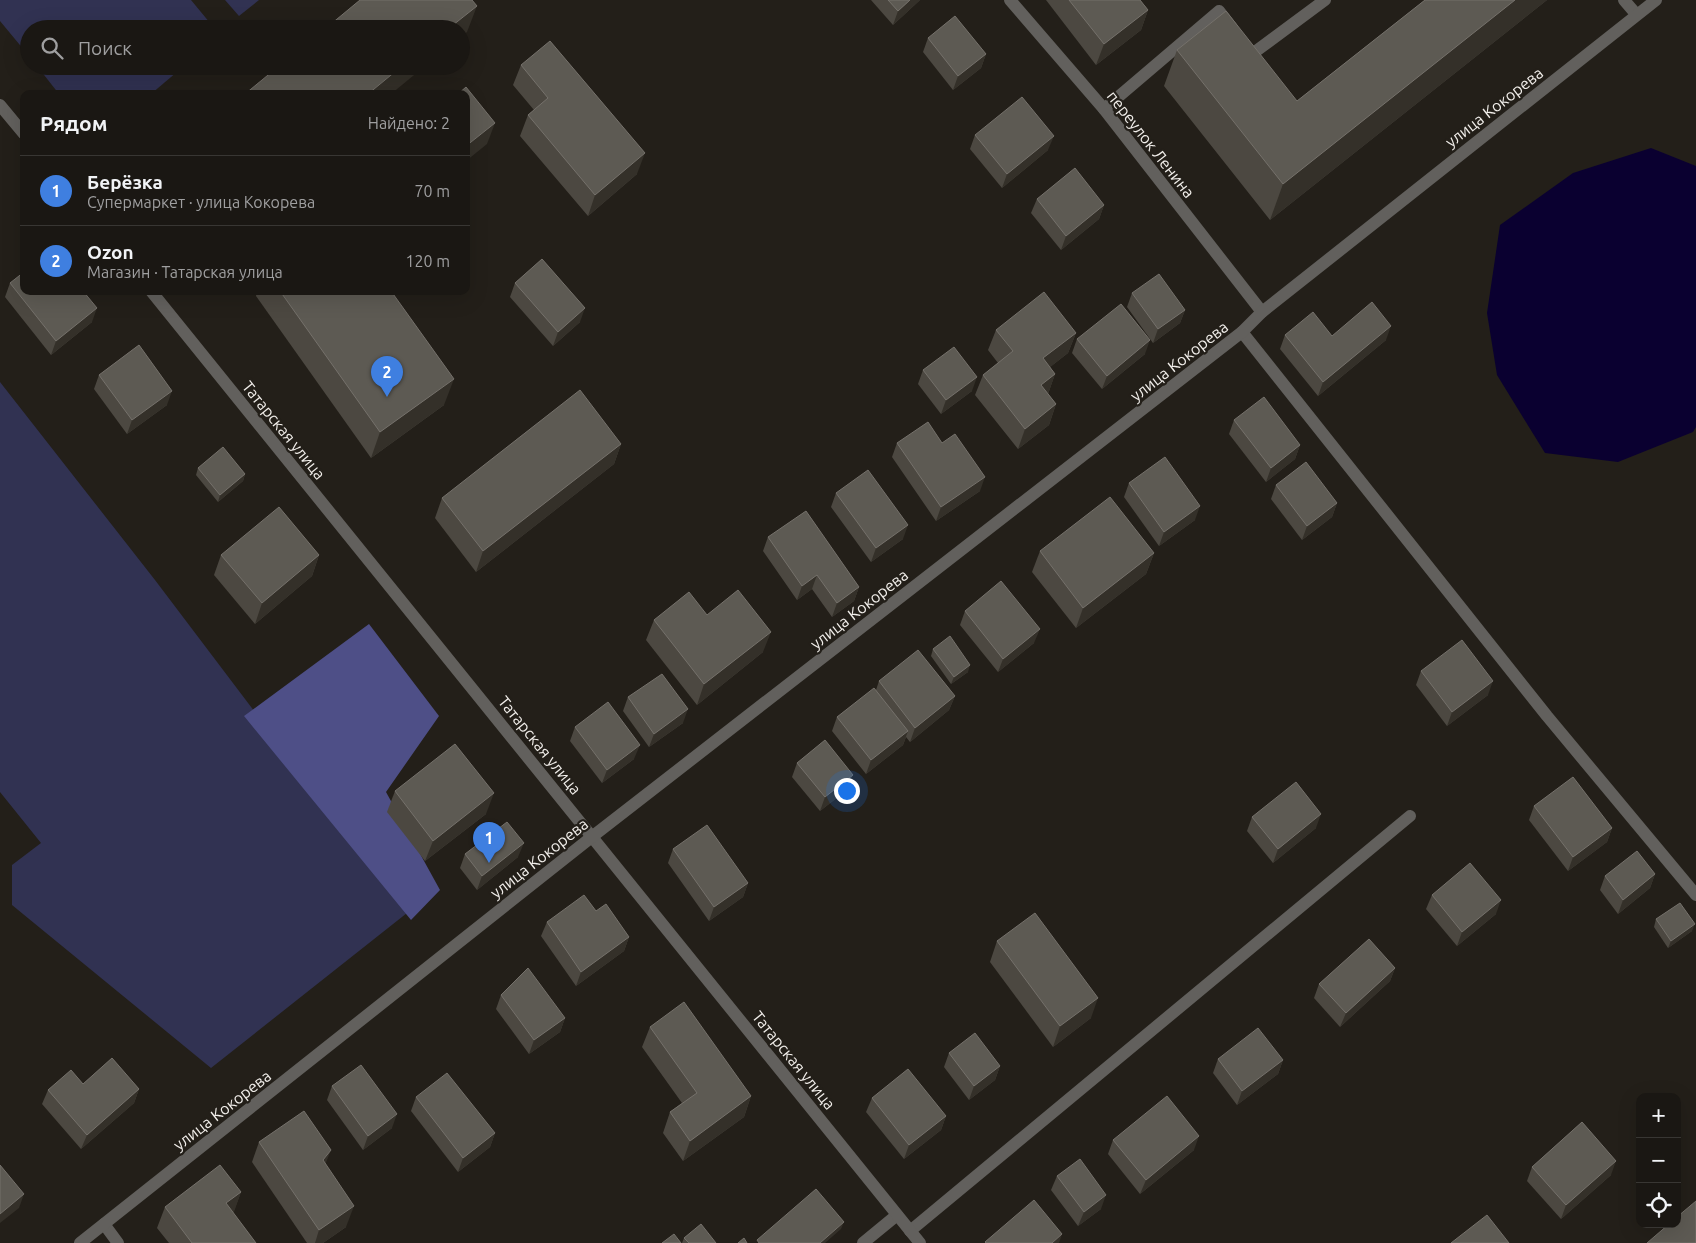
<!DOCTYPE html>
<html lang="ru">
<head>
<meta charset="utf-8">
<style>
	:root { --surface:#1a1713; --page:#272421; --text:#f1f3f6; --muted:#9f9fa0; --line:#383633; --accent:#db2777 }
	body { margin:0; font-family:Ubuntu,sans-serif; background:var(--page); color:var(--text) }
	.controls { position:absolute; right:15px; bottom:15px; display:grid; overflow:hidden; border-radius:10px; box-shadow:0 5px 20px #0002 }
	.controls button { width:45px; height:45px; display:grid; place-items:center; padding:0; border:0; border-bottom:1px solid var(--line); background:var(--surface); color:var(--text); font:25px sans-serif }
	.you { position:absolute; left:846px; top:790px; width:18px; height:18px; margin:-12px; border:4px solid #fff; border-radius:50%; background:#1a73e8; box-shadow:0 0 0 8px #1a73e833 }
	.badge { display:grid; place-items:center; width:32px; height:32px; border-radius:50%; background:var(--accent); color:#fff; font-size:16px; font-weight:700 }
	.pin { position:absolute; translate:-50% -41px; filter:drop-shadow(0 1px 2px #0008) }
	.pin::after { content:''; position:absolute; top:26px; width:18px; height:15px; background:inherit; clip-path:polygon(0 0,100% 0,50% 100%) }
	.list { margin:0; padding:0; list-style:none }
	h2 { display:flex; justify-content:space-between; align-items:center; height:65px; margin:0; padding:0 20px; font-size:21px }
	h2 small { font-size:16px; font-weight:400; color:var(--muted) }
	.list li { display:grid; grid-template-columns:32px 1fr auto; gap:15px; align-items:center; box-sizing:border-box; height:70px; padding:0 20px; border-top:1px solid var(--line) }
	.list b { display:block; font-size:19px; white-space:nowrap }
	.list p { margin:0; font-size:16px; white-space:nowrap; color:var(--muted) }
	.list em { font-size:16px; font-style:normal; color:var(--muted) }
	.icon { flex:none; width:28px; height:28px; fill:none; stroke:currentColor; stroke-width:2; stroke-linecap:round; stroke-linejoin:round }
	.map { position:relative; flex:none; width:1696px; height:1243px; overflow:hidden }
	.search { position:absolute; background:var(--surface); box-shadow:0 5px 20px #0002; left:20px; top:20px; width:450px; height:55px; display:flex; align-items:center; gap:12px; box-sizing:border-box; padding:0 18px; border-radius:28px; color:var(--muted); font-size:19px }
	.panel { position:absolute; background:var(--surface); box-shadow:0 5px 20px #0002; left:20px; top:90px; width:450px; height:205px; border-radius:10px }
	.map>svg:first-child { display:block }
	.green { fill:#313252 }
	.forest { fill:#4e4f87 }
	.water { fill:#0a0030 }
	.lines { fill:none; stroke-linecap:round; stroke-linejoin:round }
	.lane { stroke:#62605d; stroke-width:12 }
	.street { stroke:#62605d; stroke-width:12 }
	.wall { fill:#4c4841 }
	.shaded-wall { fill:#343029 }
	.building { fill:#5d5a53; stroke:#75716b }
	.labels { text-anchor:middle; stroke-width:4.5; stroke-linejoin:round; paint-order:stroke }
	.street-label { font-size:16px; fill:#f2efeb; stroke:#231f19 }
</style>
</head>
<body>
<div class="map">
<svg width="1696" height="1243" viewBox="0 0 1696 1243">
	<rect width="100%" height="100%" fill="#231f19"/>
	<!-- green -->
	<g class="green">
		<polygon points="0,0 191,0 215,29 29,29 29,56 0,21"/>
		<polygon points="225,0 259,0 239,16"/>
		<polygon points="37,66 184,66 151,94 59,94"/>
		<polygon points="0,382 155,580 407,913 211,1068 12,905 12,865 41,843 0,792"/>
	</g>
	<!-- forest -->
	<polygon class="forest" points="369,624 439,716 386,792 440,890 411,920 244,716"/>
	<!-- water -->
	<polygon class="water" points="1651,148 1696,166 1696,427 1693,432 1618,462 1545,453 1497,375 1487,313 1500,225 1573,173"/>
	<g class="lines">
		<!-- lane -->
		<g class="lane">
			<polyline points="1624,0 1636,14"/>
			<polyline points="1246,46 1252,54 1325,0"/>
			<polyline points="1104,109 1219,11 1232,28"/>
			<polyline points="1242,332 1547,716 1696,895"/>
			<polyline points="104,1224 118,1243"/>
			<polyline points="910,1231 1410,816"/>
			<polyline points="863,1243 897,1215"/>
		</g>
		<!-- street -->
		<g class="street">
			<polyline points="1010,0 1104,109 1262,312"/>
			<polyline points="0,105 24,134"/>
			<polyline points="151,291 920,1243"/>
			<polyline points="80,1243 593,836 1242,332 1262,312 1656,0"/>
		</g>
	</g>
	<!-- wall -->
	<g class="wall">
		<polygon points="871,0 920,0 893,25"/>
		<polygon points="1046,0 1140,0 1148,10 1141,30 1096,65"/>
		<polygon points="1425,0 1547,0 1270,220 1164,86 1177,50 1297,101"/>
		<polygon points="928,38 986,54 981,68 953,90 923,52"/>
		<polygon points="521,65 637,174 588,216 520,136 528,115 534,110 513,85"/>
		<polygon points="975,135 1048,150 1002,188 970,149"/>
		<polygon points="1037,199 1104,205 1099,219 1061,250 1031,213"/>
		<polygon points="10,283 92,322 51,355 5,297"/>
		<polygon points="515,283 580,322 553,346 510,297"/>
		<polygon points="257,291 391,291 444,405 371,458 256,296"/>
		<polygon points="1132,293 1185,310 1180,323 1153,343 1127,307"/>
		<polygon points="996,330 1076,333 1068,353 1050,367 1055,374 1048,394 1056,404 1049,425 1018,449 975,395 983,375 998,363 988,350"/>
		<polygon points="1285,335 1332,336 1386,340 1318,396 1280,349"/>
		<polygon points="1077,339 1145,354 1102,389 1072,353"/>
		<polygon points="923,370 972,391 941,414 918,384"/>
		<polygon points="99,375 167,405 127,434 94,389"/>
		<polygon points="1234,420 1300,445 1295,459 1266,482 1229,434"/>
		<polygon points="897,443 942,443 980,491 936,521 892,457"/>
		<polygon points="621,444 614,464 476,572 435,518 442,498"/>
		<polygon points="198,468 245,474 243,481 218,502 196,475"/>
		<polygon points="1129,483 1195,520 1159,546 1124,497"/>
		<polygon points="1276,485 1337,503 1332,517 1302,540 1271,499"/>
		<polygon points="836,493 903,539 871,562 831,507"/>
		<polygon points="768,537 859,587 854,601 832,617 812,589 797,600 763,551"/>
		<polygon points="1040,551 1154,553 1146,574 1076,628 1032,572"/>
		<polygon points="221,555 319,555 312,576 255,624 214,575"/>
		<polygon points="965,611 1034,643 998,672 960,625"/>
		<polygon points="707,615 763,652 697,705 646,640 654,620"/>
		<polygon points="933,649 968,672 951,684 931,656"/>
		<polygon points="1421,671 1488,695 1447,726 1416,685"/>
		<polygon points="879,681 955,696 949,710 910,742 906,737 903,745 866,774 832,731 837,717 876,690"/>
		<polygon points="628,697 683,723 649,747 623,711"/>
		<polygon points="575,727 634,759 602,783 570,741"/>
		<polygon points="797,763 848,789 820,811 792,777"/>
		<polygon points="395,791 486,814 425,861 387,812"/>
		<polygon points="1534,806 1612,828 1607,842 1568,871 1529,820"/>
		<polygon points="1252,817 1316,828 1273,863 1247,831"/>
		<polygon points="673,849 748,883 743,897 709,921 668,863"/>
		<polygon points="465,854 518,857 477,890 460,868"/>
		<polygon points="1655,874 1650,888 1618,914 1600,890 1605,876"/>
		<polygon points="1432,895 1496,914 1457,946 1426,909"/>
		<polygon points="596,911 629,937 624,951 576,986 541,936 547,922"/>
		<polygon points="1656,919 1692,931 1668,948 1654,927"/>
		<polygon points="997,941 1091,1018 1053,1047 990,962"/>
		<polygon points="1395,968 1390,981 1340,1027 1314,998 1319,984"/>
		<polygon points="501,995 565,1018 560,1032 529,1054 496,1009"/>
		<polygon points="650,1027 751,1096 744,1117 683,1161 663,1133 670,1112 682,1103 642,1047"/>
		<polygon points="949,1053 1000,1066 995,1080 969,1100 944,1067"/>
		<polygon points="1218,1059 1283,1060 1278,1074 1237,1105 1213,1073"/>
		<polygon points="83,1084 139,1089 134,1103 81,1149 42,1104 48,1090"/>
		<polygon points="332,1086 392,1128 363,1150 327,1100"/>
		<polygon points="416,1097 495,1133 490,1147 458,1172 411,1111"/>
		<polygon points="872,1098 946,1116 941,1130 904,1159 866,1112"/>
		<polygon points="1113,1140 1194,1150 1140,1194 1108,1154"/>
		<polygon points="259,1142 325,1164 346,1227 323,1243 307,1243 252,1162"/>
		<polygon points="1532,1167 1611,1175 1561,1219 1527,1181"/>
		<polygon points="1057,1176 1101,1209 1078,1226 1051,1190"/>
		<polygon points="241,1192 233,1213 256,1243 169,1243 157,1228 165,1207"/>
		<polygon points="684,1238 716,1243 682,1243"/>
	</g>
	<!-- shaded-wall -->
	<g class="shaded-wall">
		<polygon points="910,0 920,0 893,25 898,11"/>
		<polygon points="1515,0 1547,0 1270,220 1283,184"/>
		<polygon points="477,6 467,32 461,37 461,29 448,29"/>
		<polygon points="1148,10 1141,30 1096,65 1104,44"/>
		<polygon points="986,54 981,68 953,90 958,76"/>
		<polygon points="402,66 425,66 391,94 368,94"/>
		<polygon points="495,123 487,144 466,161 466,146"/>
		<polygon points="1054,136 1048,150 1002,188 1007,174"/>
		<polygon points="645,153 637,174 588,216 595,195"/>
		<polygon points="1104,205 1099,219 1061,250 1066,236"/>
		<polygon points="97,308 92,322 51,355 56,341"/>
		<polygon points="585,308 580,322 553,346 558,332"/>
		<polygon points="1185,310 1180,323 1153,343 1158,329"/>
		<polygon points="1391,326 1386,340 1318,396 1323,382"/>
		<polygon points="1076,333 1068,353 1035,379 1043,358"/>
		<polygon points="1150,340 1145,354 1102,389 1107,376"/>
		<polygon points="1055,374 1048,394 1041,385"/>
		<polygon points="977,377 972,391 941,414 946,400"/>
		<polygon points="454,379 444,405 371,458 380,432"/>
		<polygon points="172,391 167,405 127,434 132,420"/>
		<polygon points="1056,404 1049,425 1018,449 1025,429"/>
		<polygon points="621,444 614,464 476,572 483,551"/>
		<polygon points="1300,445 1295,459 1266,482 1271,468"/>
		<polygon points="245,474 243,481 218,502 220,495"/>
		<polygon points="985,477 980,491 936,521 941,507"/>
		<polygon points="1337,503 1332,517 1302,540 1307,526"/>
		<polygon points="1200,506 1195,520 1159,546 1164,532"/>
		<polygon points="908,525 903,539 871,562 876,548"/>
		<polygon points="1154,553 1146,574 1076,628 1083,608"/>
		<polygon points="319,555 312,576 255,624 262,603"/>
		<polygon points="817,575 812,589 797,600 802,586"/>
		<polygon points="859,587 854,601 832,617 837,603"/>
		<polygon points="1040,629 1034,643 998,672 1003,659"/>
		<polygon points="771,632 763,652 697,705 704,684"/>
		<polygon points="970,665 968,672 951,684 954,677"/>
		<polygon points="1493,681 1488,695 1447,726 1452,712"/>
		<polygon points="955,696 949,710 910,742 915,728"/>
		<polygon points="688,709 683,723 649,747 654,734"/>
		<polygon points="908,731 903,745 866,774 871,760"/>
		<polygon points="640,745 634,759 602,783 607,770"/>
		<polygon points="853,775 848,789 820,811 825,797"/>
		<polygon points="494,793 486,814 425,861 433,841"/>
		<polygon points="1321,814 1316,828 1273,863 1278,849"/>
		<polygon points="1612,828 1607,842 1568,871 1573,857"/>
		<polygon points="524,843 518,857 477,890 482,876"/>
		<polygon points="1655,874 1650,888 1618,914 1623,900"/>
		<polygon points="748,883 743,897 709,921 714,907"/>
		<polygon points="1501,900 1496,914 1457,946 1462,932"/>
		<polygon points="1695,924 1692,931 1668,948 1671,941"/>
		<polygon points="629,937 624,951 576,986 581,972"/>
		<polygon points="1395,968 1390,981 1340,1027 1346,1013"/>
		<polygon points="1098,998 1091,1018 1053,1047 1060,1026"/>
		<polygon points="565,1018 560,1032 529,1054 534,1040"/>
		<polygon points="1283,1060 1278,1074 1237,1105 1242,1091"/>
		<polygon points="1000,1066 995,1080 969,1100 974,1086"/>
		<polygon points="139,1089 134,1103 81,1149 87,1135"/>
		<polygon points="751,1096 744,1117 683,1161 690,1141"/>
		<polygon points="397,1114 392,1128 363,1150 368,1136"/>
		<polygon points="946,1116 941,1130 904,1159 909,1145"/>
		<polygon points="495,1133 490,1147 458,1172 463,1158"/>
		<polygon points="1199,1136 1194,1150 1140,1194 1146,1180"/>
		<polygon points="331,1150 323,1170 323,1160"/>
		<polygon points="1616,1161 1611,1175 1561,1219 1566,1205"/>
		<polygon points="241,1192 234,1212 218,1224 226,1203"/>
		<polygon points="24,1194 19,1208 0,1223 0,1214"/>
		<polygon points="1106,1195 1101,1209 1078,1226 1084,1212"/>
		<polygon points="354,1206 346,1227 323,1243 315,1243 319,1230"/>
		<polygon points="844,1222 841,1229 825,1243 820,1243"/>
		<polygon points="1062,1234 1059,1243 1052,1243"/>
	</g>
	<!-- building -->
	<g class="building">
		<polygon points="360,0 472,0 477,6 448,29 325,29"/>
		<polygon points="888,0 910,0 898,11"/>
		<polygon points="1069,0 1140,0 1148,10 1104,44"/>
		<polygon points="1425,0 1515,0 1283,184 1177,50 1226,11 1297,101"/>
		<polygon points="955,16 986,54 958,76 928,38"/>
		<polygon points="550,41 645,153 595,195 528,115 548,98 521,65"/>
		<polygon points="279,66 402,66 368,94 245,94"/>
		<polygon points="466,87 495,123 466,146 466,94 458,94"/>
		<polygon points="1022,97 1054,136 1007,174 975,135"/>
		<polygon points="1075,168 1104,205 1066,236 1037,199"/>
		<polygon points="542,259 585,308 558,332 515,283"/>
		<polygon points="24,272 24,291 83,291 97,308 56,341 10,283"/>
		<polygon points="1159,274 1185,310 1158,329 1132,293"/>
		<polygon points="280,291 391,291 454,379 380,432"/>
		<polygon points="1044,292 1076,333 1043,358 1055,374 1041,385 1056,404 1025,429 983,375 1013,351 996,330"/>
		<polygon points="1372,302 1391,326 1323,382 1285,335 1313,312 1332,336"/>
		<polygon points="1121,304 1150,340 1107,376 1077,339"/>
		<polygon points="139,345 172,391 132,420 99,375"/>
		<polygon points="954,347 977,377 946,400 923,370"/>
		<polygon points="580,390 621,444 483,551 442,498"/>
		<polygon points="1264,397 1300,445 1271,468 1234,420"/>
		<polygon points="928,422 942,443 955,434 985,477 941,507 897,443"/>
		<polygon points="223,447 245,474 220,495 198,468"/>
		<polygon points="1165,457 1200,506 1164,532 1129,483"/>
		<polygon points="1306,462 1337,503 1307,526 1276,485"/>
		<polygon points="868,470 908,525 876,548 836,493"/>
		<polygon points="1110,497 1154,553 1083,608 1040,551"/>
		<polygon points="279,507 319,555 262,603 221,555"/>
		<polygon points="806,511 859,587 837,603 817,575 802,586 768,537"/>
		<polygon points="1001,581 1040,629 1003,659 965,611"/>
		<polygon points="738,590 771,632 704,684 654,620 689,592 707,615"/>
		<polygon points="950,636 970,665 954,677 933,649"/>
		<polygon points="1462,640 1493,681 1452,712 1421,671"/>
		<polygon points="918,650 955,696 915,728 879,681"/>
		<polygon points="662,674 688,709 654,734 628,697"/>
		<polygon points="874,688 908,731 871,760 837,717"/>
		<polygon points="608,702 640,745 607,770 575,727"/>
		<polygon points="825,740 853,775 825,797 797,763"/>
		<polygon points="455,744 494,793 433,841 395,791"/>
		<polygon points="1573,777 1612,828 1573,857 1534,806"/>
		<polygon points="1296,782 1321,814 1278,849 1252,817"/>
		<polygon points="507,822 524,843 482,876 465,854"/>
		<polygon points="707,825 748,883 714,907 673,849"/>
		<polygon points="1637,851 1655,874 1623,900 1605,876"/>
		<polygon points="1470,863 1501,900 1462,932 1432,895"/>
		<polygon points="584,895 596,911 606,904 629,937 581,972 547,922"/>
		<polygon points="1680,903 1695,924 1671,941 1656,919"/>
		<polygon points="1035,913 1098,998 1060,1026 997,941"/>
		<polygon points="1369,939 1395,968 1346,1013 1319,984"/>
		<polygon points="528,968 565,1018 534,1040 501,995"/>
		<polygon points="684,1002 751,1096 690,1141 670,1112 697,1093 650,1027"/>
		<polygon points="1258,1028 1283,1060 1242,1091 1218,1059"/>
		<polygon points="975,1033 1000,1066 974,1086 949,1053"/>
		<polygon points="112,1058 139,1089 87,1135 48,1090 71,1070 83,1084"/>
		<polygon points="361,1065 397,1114 368,1136 332,1086"/>
		<polygon points="908,1069 946,1116 909,1145 872,1098"/>
		<polygon points="447,1073 495,1133 463,1158 416,1097"/>
		<polygon points="1167,1096 1199,1136 1146,1180 1113,1140"/>
		<polygon points="304,1111 331,1150 323,1160 354,1206 319,1230 259,1142"/>
		<polygon points="1582,1122 1616,1161 1566,1205 1532,1167"/>
		<polygon points="1080,1159 1106,1195 1084,1212 1057,1176"/>
		<polygon points="0,1165 24,1194 0,1214"/>
		<polygon points="220,1165 241,1192 226,1203 256,1243 192,1243 165,1207"/>
		<polygon points="816,1189 844,1222 820,1243 759,1243 757,1240"/>
		<polygon points="1034,1200 1062,1234 1052,1243 986,1243 985,1242"/>
		<polygon points="1696,1201 1696,1243 1647,1243 1669,1224 1677,1224 1677,1217"/>
		<polygon points="1487,1215 1509,1243 1451,1243"/>
		<polygon points="701,1224 716,1243 689,1243 684,1238"/>
		<polygon points="674,1234 681,1243 662,1243"/>
		<polygon points="744,1238 747,1243 738,1243"/>
	</g>
	<g class="labels">
		<!-- street labels -->
		<g class="street-label">
			<text transform="translate(1494 107) rotate(-38)" y="6">улица Кокорева</text>
			<text transform="translate(1151 144) rotate(52)" y="6">переулок Ленина</text>
			<text transform="translate(1179 361) rotate(-38)" y="6">улица Кокорева</text>
			<text transform="translate(284 430) rotate(51)" y="6">Татарская улица</text>
			<text transform="translate(859 609) rotate(-38)" y="6">улица Кокорева</text>
			<text transform="translate(540 745) rotate(51)" y="6">Татарская улица</text>
			<text transform="translate(539 858) rotate(-38)" y="6">улица Кокорева</text>
			<text transform="translate(794 1060) rotate(51)" y="6">Татарская улица</text>
			<text transform="translate(222 1110) rotate(-38)" y="6">улица Кокорева</text>
		</g>
	</g>
</svg>
<div class="controls">
<button>+</button>
<button>−</button>
<button><svg class="icon" aria-label="locate" viewBox="0 0 24 24"><circle cx="12" cy="12" r="6"/><path d="M12 2v4M12 18v4M2 12h4M18 12h4"/></svg></button>
</div>
<div class="you"></div>
<div class="pin badge" style="left:489px;top:863px;background:#3f7fe0">1</div>
<div class="pin badge" style="left:387px;top:397px;background:#3f7fe0">2</div>
<div class="search"><svg class="icon" aria-label="search" viewBox="0 0 24 24"><circle cx="10" cy="10" r="6"/><path d="M15 15l6 6"/></svg>Поиск</div>
<section class="panel">
<h2>Рядом<small>Найдено: 2</small></h2>
<ul class="list">
<li><span class="badge" style="background:#3f7fe0">1</span><div><b>Берёзка</b><p>Супермаркет · улица Кокорева</p></div><em>70 m</em></li>
<li><span class="badge" style="background:#3f7fe0">2</span><div><b>Ozon</b><p>Магазин · Татарская улица</p></div><em>120 m</em></li>
</ul>
</section>
</div>
</body>
</html>
